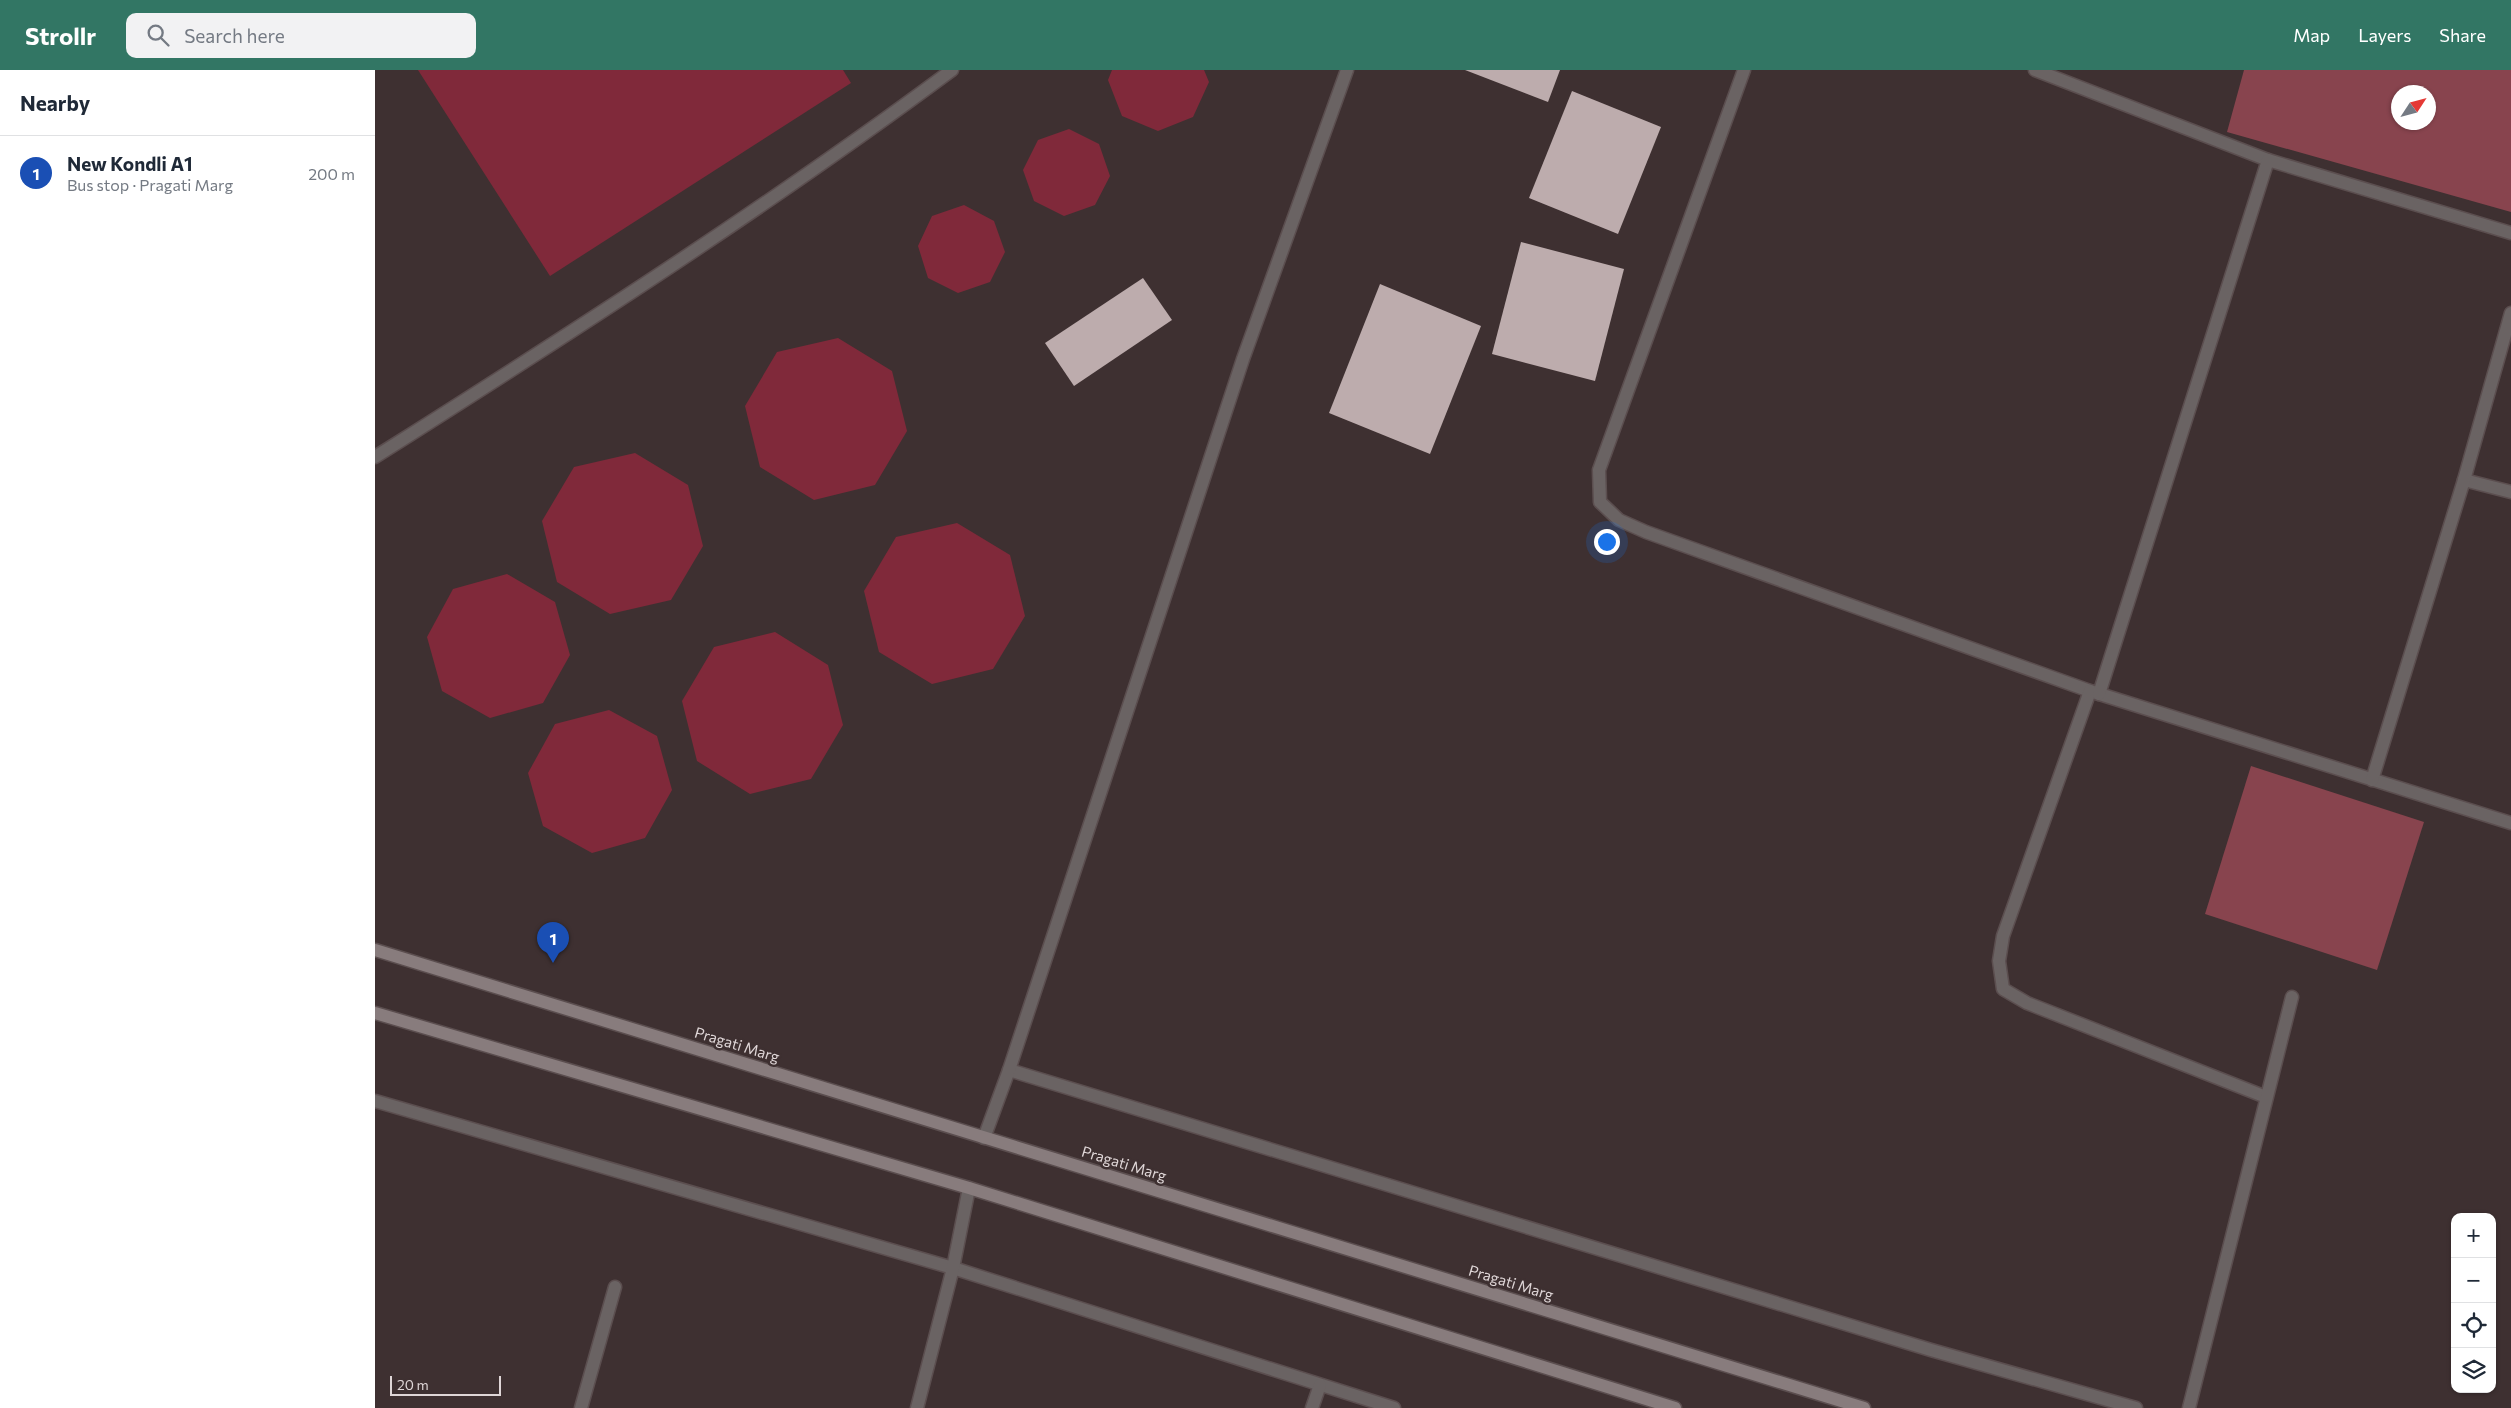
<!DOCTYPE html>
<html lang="en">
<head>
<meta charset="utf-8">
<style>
	:root { --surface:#fff; --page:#f2f2f3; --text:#1f2937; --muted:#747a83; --line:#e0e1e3; --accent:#327664 }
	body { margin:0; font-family:Commissioner,sans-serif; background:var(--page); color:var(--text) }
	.controls { position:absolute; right:15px; bottom:15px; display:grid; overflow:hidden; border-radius:10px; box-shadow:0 1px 4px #0004 }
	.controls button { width:45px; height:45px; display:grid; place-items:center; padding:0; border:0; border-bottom:1px solid var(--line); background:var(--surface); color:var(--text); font:25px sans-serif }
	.compass { position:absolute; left:2016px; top:15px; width:45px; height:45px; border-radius:50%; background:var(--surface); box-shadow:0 1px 4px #0004; rotate:54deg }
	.scale { position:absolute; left:15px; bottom:12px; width:111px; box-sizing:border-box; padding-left:5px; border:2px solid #dfd6d7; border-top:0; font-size:14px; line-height:18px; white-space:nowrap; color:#dfd6d7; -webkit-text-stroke:4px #3e3031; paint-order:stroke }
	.you { position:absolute; left:1231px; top:471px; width:18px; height:18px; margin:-12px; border:4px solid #fff; border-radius:50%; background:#1a73e8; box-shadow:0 0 0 8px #1a73e833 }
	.badge { display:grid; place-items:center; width:32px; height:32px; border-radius:50%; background:var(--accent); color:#fff; font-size:16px; font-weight:700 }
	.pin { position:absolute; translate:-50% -41px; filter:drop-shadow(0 1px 2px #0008) }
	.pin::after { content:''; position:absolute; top:26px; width:18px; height:15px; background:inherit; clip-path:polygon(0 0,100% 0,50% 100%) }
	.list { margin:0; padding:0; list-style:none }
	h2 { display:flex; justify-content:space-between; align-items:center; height:65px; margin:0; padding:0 20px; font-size:21px }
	h2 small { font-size:16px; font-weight:400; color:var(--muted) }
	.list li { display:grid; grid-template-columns:32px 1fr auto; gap:15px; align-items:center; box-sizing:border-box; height:75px; padding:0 20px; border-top:1px solid var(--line) }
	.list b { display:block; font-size:19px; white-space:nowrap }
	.list p { margin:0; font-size:16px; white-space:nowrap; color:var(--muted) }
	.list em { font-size:16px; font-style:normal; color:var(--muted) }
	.icon { flex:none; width:28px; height:28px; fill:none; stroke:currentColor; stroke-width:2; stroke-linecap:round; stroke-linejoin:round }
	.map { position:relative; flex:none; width:2136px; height:1338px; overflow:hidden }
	header { display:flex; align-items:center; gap:30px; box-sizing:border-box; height:70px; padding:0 25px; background:var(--accent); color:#fff }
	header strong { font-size:24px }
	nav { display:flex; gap:28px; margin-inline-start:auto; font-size:18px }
	.search { width:350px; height:45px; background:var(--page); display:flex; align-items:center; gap:12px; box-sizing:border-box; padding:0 18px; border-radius:10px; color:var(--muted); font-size:19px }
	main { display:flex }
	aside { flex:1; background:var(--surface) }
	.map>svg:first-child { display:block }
	.green { fill:#88444e; fill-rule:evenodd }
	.water { fill:#80293a }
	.building { fill:#bdacad }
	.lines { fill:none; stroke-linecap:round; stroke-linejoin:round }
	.service-casing { stroke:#5b4e4f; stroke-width:15 }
	.minor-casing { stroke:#5b4e4f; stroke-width:15 }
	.tertiary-casing { stroke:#5b4e4f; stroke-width:15 }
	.secondary-casing { stroke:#5b4e4f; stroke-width:15 }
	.service { stroke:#6a6363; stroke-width:12 }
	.minor { stroke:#6a6363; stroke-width:12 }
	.tertiary { stroke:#6a6363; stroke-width:12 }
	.secondary { stroke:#887c7d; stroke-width:12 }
	.labels { text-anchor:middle; stroke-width:5; stroke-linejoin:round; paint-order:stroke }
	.street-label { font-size:15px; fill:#dfd6d7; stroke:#3e3031 }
</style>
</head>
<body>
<header>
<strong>Strollr</strong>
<div class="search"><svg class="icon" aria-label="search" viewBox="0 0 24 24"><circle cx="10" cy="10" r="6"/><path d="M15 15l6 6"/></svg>Search here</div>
<nav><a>Map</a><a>Layers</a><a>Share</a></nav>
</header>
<main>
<aside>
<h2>Nearby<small></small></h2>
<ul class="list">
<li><span class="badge" style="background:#1a4fb4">1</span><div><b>New Kondli A1</b><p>Bus stop · Pragati Marg</p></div><em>200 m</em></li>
</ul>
</aside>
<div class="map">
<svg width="2136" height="1338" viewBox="0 0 2136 1338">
	<rect width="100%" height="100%" fill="#3e3031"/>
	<!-- green -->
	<g class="green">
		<path d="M1869,0H2136V142L1852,62ZM2024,22H2054V52H2024Z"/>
		<polygon points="1876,696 2049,752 2002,900 1830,844"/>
	</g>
	<!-- water -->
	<g class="water">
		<polygon points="43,0 468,0 476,13 175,206"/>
		<polygon points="737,0 829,0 834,12 818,47 783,61 747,46 733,10"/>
		<polygon points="694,59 724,74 735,106 720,135 689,146 659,131 648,100 663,70"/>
		<polygon points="589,135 619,151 630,182 615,212 583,223 553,208 543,176 557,146"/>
		<polygon points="463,268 517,301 532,361 500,415 439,430 385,397 370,336 402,282"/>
		<polygon points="260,383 313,415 328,476 296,530 235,544 182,512 167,451 199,397"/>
		<polygon points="582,453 635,485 650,546 618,599 557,614 504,582 489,521 521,467"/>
		<polygon points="132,504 180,532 195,585 168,633 115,648 67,621 52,567 78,519"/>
		<polygon points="400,562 453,595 468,655 436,709 375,724 322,691 307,631 339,577"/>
		<polygon points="234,640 282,666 297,720 270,768 217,783 168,756 153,703 180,654"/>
	</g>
	<!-- building -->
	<g class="building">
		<polygon points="1090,0 1185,0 1173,32"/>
		<polygon points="1197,21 1286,57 1243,164 1154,128"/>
		<polygon points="1146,172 1249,199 1220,311 1117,284"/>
		<polygon points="768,208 797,250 699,316 670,273"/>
		<polygon points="1005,214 1106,256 1055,384 954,343"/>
	</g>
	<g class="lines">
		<defs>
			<path id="service" d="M0,387C196,263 391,138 577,0"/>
			<g id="minor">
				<polyline points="1369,0 1224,400 1225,432 1244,450 1271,462 1715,621 2136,753"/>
				<polyline points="1660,0 1893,90"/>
				<polyline points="2089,410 2136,422"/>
				<polyline points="1715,621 1628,866 1624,891 1628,919 1652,933 1891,1027"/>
				<polyline points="1724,624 1893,90 2136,163"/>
				<polyline points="1997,710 2089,410 2136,243"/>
				<polyline points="634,1000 1556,1280 1761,1338"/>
				<polyline points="0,1031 578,1198 1019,1338"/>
				<polyline points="206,1338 240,1217"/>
				<polyline points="542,1338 578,1198 594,1118"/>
				<polyline points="937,1338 945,1315"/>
				<polyline points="1814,1338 1917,927"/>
			</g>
			<polyline id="tertiary" points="609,1068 634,1000 868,289 972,0"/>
			<g id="secondary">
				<polyline points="0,880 1489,1338"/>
				<polyline points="0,943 594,1118 1300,1338"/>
			</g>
		</defs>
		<!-- service casing -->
		<use href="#service" class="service-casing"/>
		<!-- minor casing -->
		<use href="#minor" class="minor-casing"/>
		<!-- tertiary casing -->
		<use href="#tertiary" class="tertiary-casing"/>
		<!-- secondary casing -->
		<use href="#secondary" class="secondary-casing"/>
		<!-- service -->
		<use href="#service" class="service"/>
		<!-- minor -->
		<use href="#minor" class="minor"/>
		<!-- tertiary -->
		<use href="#tertiary" class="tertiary"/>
		<!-- secondary -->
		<use href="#secondary" class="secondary"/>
	</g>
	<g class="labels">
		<!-- street labels -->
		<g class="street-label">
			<text transform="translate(362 975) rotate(17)" y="5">Pragati Marg</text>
			<text transform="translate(749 1094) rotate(17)" y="5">Pragati Marg</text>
			<text transform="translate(1136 1213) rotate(17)" y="5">Pragati Marg</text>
		</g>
	</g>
</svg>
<div class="controls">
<button>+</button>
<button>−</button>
<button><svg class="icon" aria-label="locate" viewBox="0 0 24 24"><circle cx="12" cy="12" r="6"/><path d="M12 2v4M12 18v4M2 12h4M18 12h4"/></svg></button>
<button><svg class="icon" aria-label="layers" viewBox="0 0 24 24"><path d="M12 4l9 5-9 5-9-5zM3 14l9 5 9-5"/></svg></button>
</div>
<svg class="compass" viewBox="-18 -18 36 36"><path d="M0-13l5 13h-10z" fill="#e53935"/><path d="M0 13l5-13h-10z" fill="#747a83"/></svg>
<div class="scale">20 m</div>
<div class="you"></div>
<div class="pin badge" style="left:178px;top:893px;background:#1a4fb4">1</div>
</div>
</main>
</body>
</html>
